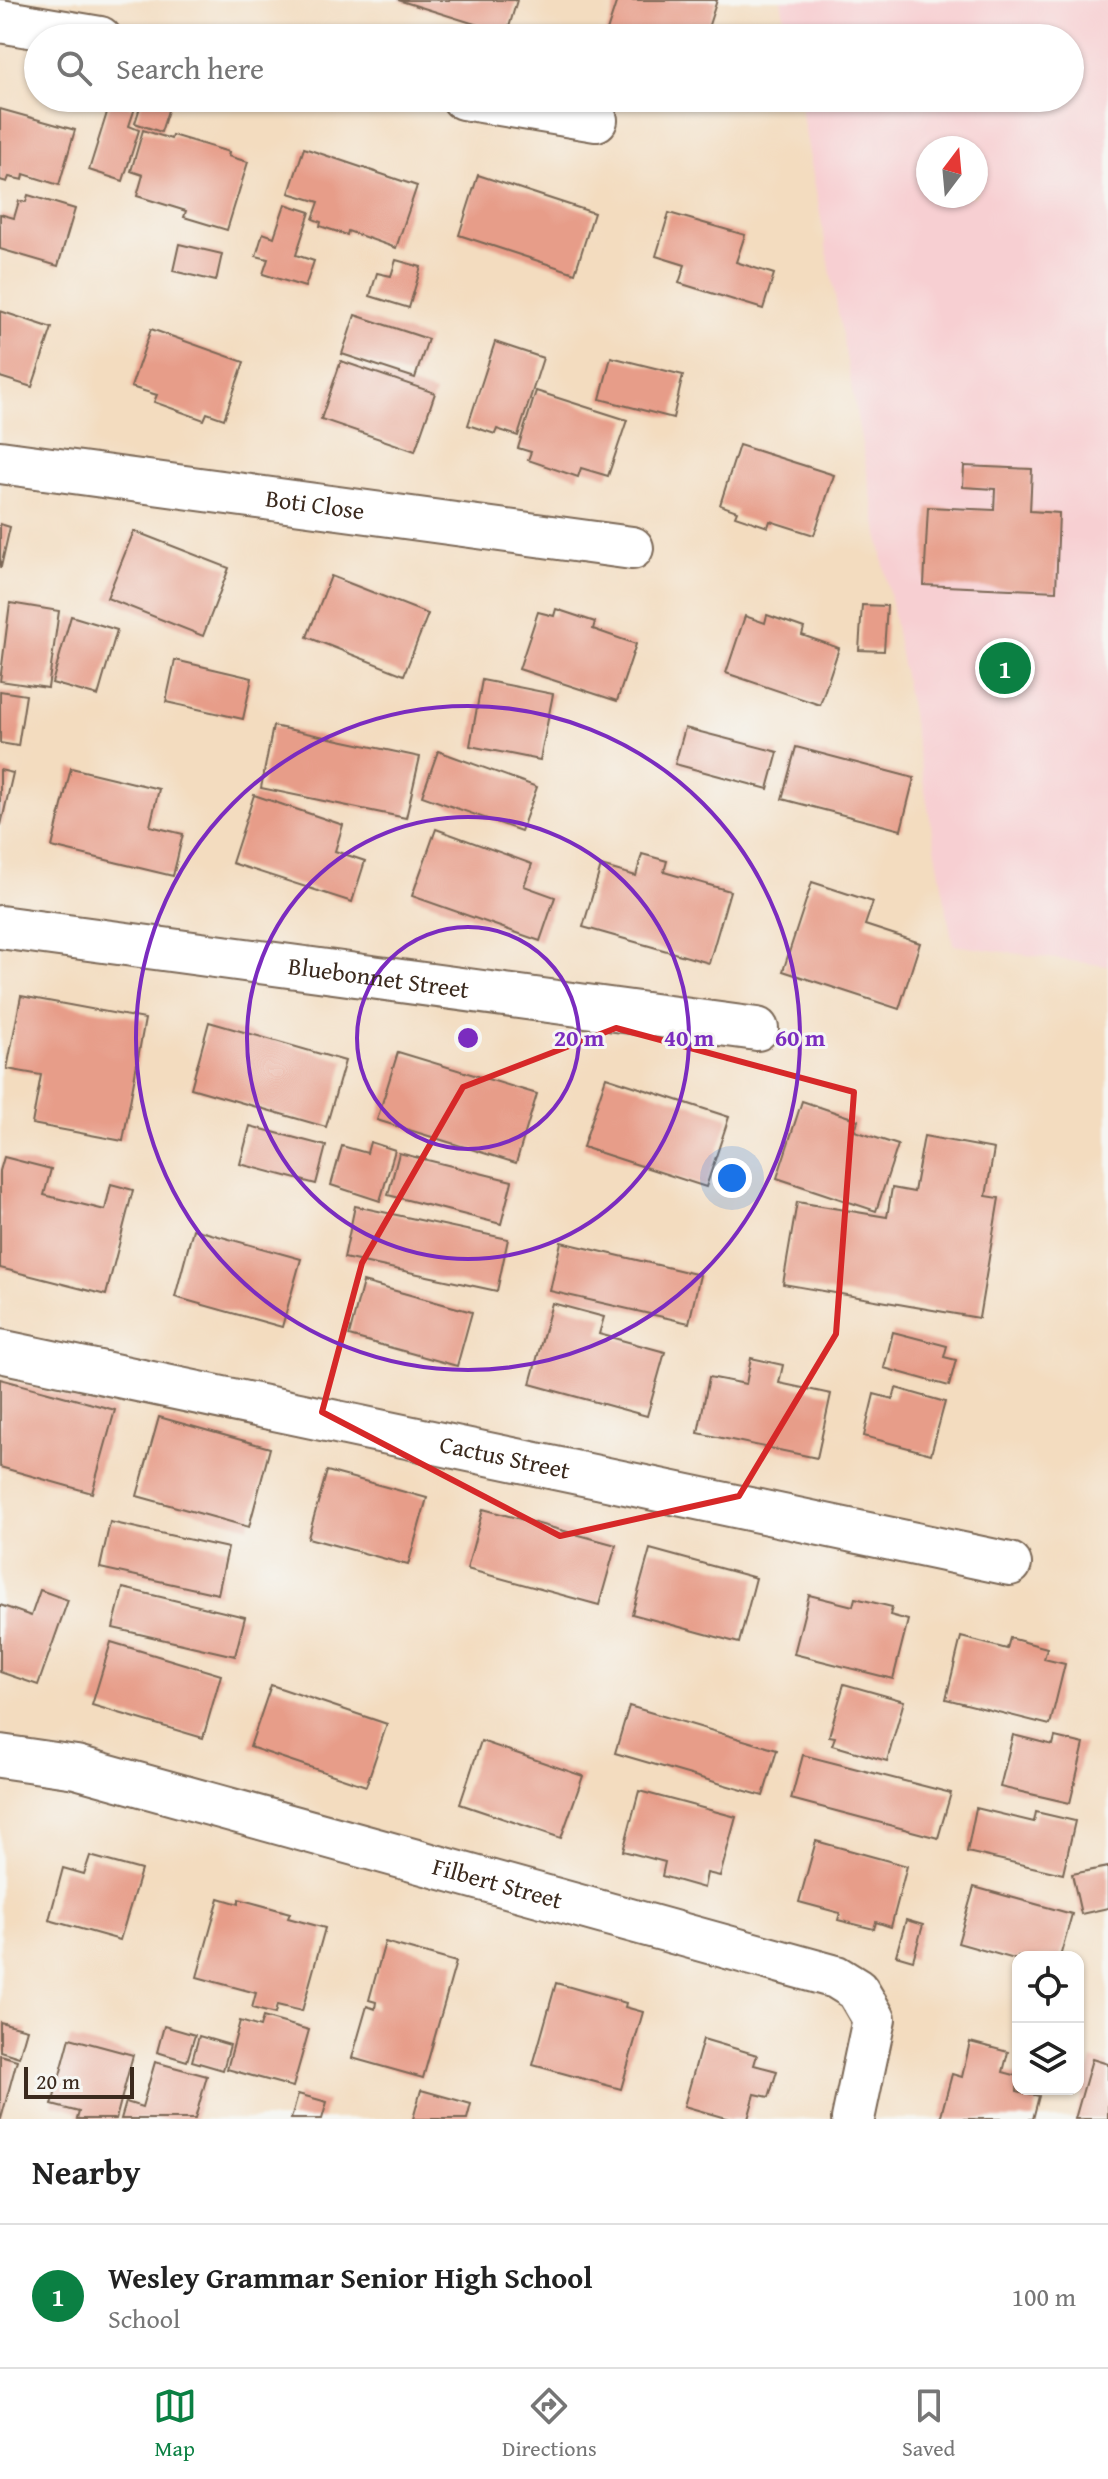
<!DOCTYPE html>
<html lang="en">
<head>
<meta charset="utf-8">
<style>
	:root { --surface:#fff; --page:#f6f6f6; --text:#222; --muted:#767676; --line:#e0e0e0; --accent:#0b8043 }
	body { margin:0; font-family:"Gentium Book Plus",serif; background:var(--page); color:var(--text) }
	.controls { position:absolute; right:24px; bottom:24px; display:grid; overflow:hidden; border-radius:16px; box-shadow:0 2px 6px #0004 }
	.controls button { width:72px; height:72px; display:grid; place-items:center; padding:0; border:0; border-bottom:2px solid var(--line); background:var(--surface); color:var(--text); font:40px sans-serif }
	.compass { position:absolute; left:916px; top:136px; width:72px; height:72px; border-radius:50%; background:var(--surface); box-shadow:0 2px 6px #0004; rotate:16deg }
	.scale { position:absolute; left:24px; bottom:20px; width:110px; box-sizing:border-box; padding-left:8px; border:4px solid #3b2a1e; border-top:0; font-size:22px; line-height:28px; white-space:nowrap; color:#3b2a1e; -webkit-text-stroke:6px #f6f6f2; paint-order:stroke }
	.you { position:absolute; left:732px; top:1178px; width:28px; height:28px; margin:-20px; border:6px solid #fff; border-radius:50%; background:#1a73e8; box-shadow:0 0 0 12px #1a73e833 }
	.badge { display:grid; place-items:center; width:52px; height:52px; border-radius:50%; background:var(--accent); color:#fff; font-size:26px; font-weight:700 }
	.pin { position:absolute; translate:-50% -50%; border:4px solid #fff; box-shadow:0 2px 8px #0006 }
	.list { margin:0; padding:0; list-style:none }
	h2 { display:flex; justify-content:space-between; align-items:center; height:104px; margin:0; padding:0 32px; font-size:34px }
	h2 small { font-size:26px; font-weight:400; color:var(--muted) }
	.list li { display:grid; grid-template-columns:52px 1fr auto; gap:24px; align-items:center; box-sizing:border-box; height:144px; padding:0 32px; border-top:2px solid var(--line) }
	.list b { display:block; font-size:30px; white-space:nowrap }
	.list p { margin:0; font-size:26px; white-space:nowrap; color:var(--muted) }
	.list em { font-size:26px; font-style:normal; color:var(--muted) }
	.icon { flex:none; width:44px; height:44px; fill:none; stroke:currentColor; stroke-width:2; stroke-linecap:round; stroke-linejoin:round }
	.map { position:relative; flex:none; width:1108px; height:2119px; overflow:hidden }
	.search { position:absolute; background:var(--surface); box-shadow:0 2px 6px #0004; left:24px; right:24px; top:24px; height:88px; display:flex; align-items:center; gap:20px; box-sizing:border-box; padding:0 28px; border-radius:44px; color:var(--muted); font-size:30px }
	.sheet { height:248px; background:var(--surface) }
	nav { display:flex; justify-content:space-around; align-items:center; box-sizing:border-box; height:112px; border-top:2px solid var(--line); background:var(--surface); font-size:22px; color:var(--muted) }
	nav a { display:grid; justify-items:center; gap:4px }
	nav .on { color:var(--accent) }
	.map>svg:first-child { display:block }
	.built { fill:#f7cfd2; fill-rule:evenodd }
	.building { fill:#e79d89 }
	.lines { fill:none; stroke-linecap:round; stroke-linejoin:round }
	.minor-casing { stroke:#7b6856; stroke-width:46 }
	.minor { stroke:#fff; stroke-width:42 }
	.marked { fill:none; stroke:#d62828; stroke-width:6; stroke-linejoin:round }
	.ring { fill:none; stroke:#7b2cbf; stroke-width:4 }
	.labels { text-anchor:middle; stroke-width:6; stroke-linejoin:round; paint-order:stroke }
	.street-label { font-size:24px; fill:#3b2a1e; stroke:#f6f6f2 }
	.centre { fill:#7b2cbf; stroke:#f6f6f2; stroke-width:4 }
	.ring-label { font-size:24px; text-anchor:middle; font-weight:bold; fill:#7b2cbf; stroke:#f6f6f2; stroke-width:6; stroke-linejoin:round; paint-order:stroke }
</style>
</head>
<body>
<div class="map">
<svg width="1108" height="2119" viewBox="0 0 1108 2119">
	<rect width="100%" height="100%" fill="#f6f6f2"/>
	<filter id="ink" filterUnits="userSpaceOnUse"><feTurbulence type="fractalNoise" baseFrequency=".0125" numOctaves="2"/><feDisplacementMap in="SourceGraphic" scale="16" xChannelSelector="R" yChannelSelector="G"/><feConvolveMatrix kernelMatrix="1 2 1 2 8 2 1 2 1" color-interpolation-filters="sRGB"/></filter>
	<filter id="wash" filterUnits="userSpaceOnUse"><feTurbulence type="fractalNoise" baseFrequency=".006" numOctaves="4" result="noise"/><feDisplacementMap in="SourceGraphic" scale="32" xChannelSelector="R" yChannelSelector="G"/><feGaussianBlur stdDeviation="1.8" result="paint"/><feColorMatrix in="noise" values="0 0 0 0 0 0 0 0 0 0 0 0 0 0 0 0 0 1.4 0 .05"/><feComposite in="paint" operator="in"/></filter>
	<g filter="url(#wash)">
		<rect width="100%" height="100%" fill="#f3dcbf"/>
		<!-- built -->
		<path class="built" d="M781,0H1108V966L953,945L799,98H1070V38H788ZM928,148H976V196H928Z"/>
		<g id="blocks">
			<!-- building -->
			<g class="building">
				<polygon points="398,0 517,0 507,34"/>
				<polygon points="617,0 717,0 708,28 738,38 607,38 605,37"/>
				<polygon points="143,98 172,98 161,132 135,123"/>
				<polygon points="111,100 135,108 129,126 139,130 123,181 89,170"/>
				<polygon points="0,109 75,130 59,185 24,174 23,180 9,177 7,182 0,180"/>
				<polygon points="143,130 171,139 172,135 229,152 228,156 248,162 227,230 184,217 186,211 137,196 143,175 131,171"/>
				<polygon points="304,148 417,186 396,248 348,231 347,235 320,226 321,222 313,219 319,202 289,193"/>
				<polygon points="478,175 594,213 575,273 459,235"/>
				<polygon points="28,195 75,209 58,266 0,249 0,214 14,218 19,201 26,202"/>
				<polygon points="285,204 310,212 296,255 314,261 305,287 263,274 268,259 256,256 263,233 274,237"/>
				<polygon points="669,213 745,235 736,262 774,274 763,309 679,283 685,265 656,256"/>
				<polygon points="179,244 222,254 216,281 173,271"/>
				<polygon points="396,260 421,267 409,308 370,296 377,273 391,276"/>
				<polygon points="0,311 52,328 32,387 0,377"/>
				<polygon points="355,315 428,339 415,378 342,354"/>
				<polygon points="151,329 244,362 224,419 207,413 204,420 154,402 157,395 131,387"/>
				<polygon points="495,342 543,358 518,436 497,429 495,434 468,425"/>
				<polygon points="611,357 683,375 673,418 600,399"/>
				<polygon points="341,361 435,393 415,451 321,419"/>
				<polygon points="536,391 627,420 608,476 581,468 578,477 528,460 531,452 518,448"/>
				<polygon points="739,445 834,475 814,535 770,521 768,527 735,516 737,511 720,505"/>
				<polygon points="964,466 1032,469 1030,511 1059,513 1056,591 924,585 928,507 994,510 995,489 963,487"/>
				<polygon points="0,524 10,527 1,567 0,567"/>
				<polygon points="134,531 229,568 203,636 107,598"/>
				<polygon points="331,576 428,614 404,675 307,637"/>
				<polygon points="10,603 59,611 48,688 0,681"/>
				<polygon points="862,605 887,606 884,651 859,650"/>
				<polygon points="556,609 595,622 593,629 636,644 617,701 519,669 538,612 554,616"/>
				<polygon points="767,615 804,628 802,635 839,648 820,705 726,673 745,616 765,623"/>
				<polygon points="71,616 117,630 98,696 52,683"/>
				<polygon points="175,660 252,678 243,719 166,702"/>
				<polygon points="482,680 553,694 540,760 470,746"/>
				<polygon points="0,691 26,695 18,746 0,743"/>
				<polygon points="273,726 420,757 406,818 261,788"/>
				<polygon points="685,728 778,752 768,789 675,764"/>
				<polygon points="796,747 914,778 901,830 782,799"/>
				<polygon points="438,751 537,787 521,831 422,796"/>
				<polygon points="71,768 159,789 150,826 183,834 173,876 52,847"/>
				<polygon points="0,770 13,773 1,825 0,825"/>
				<polygon points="254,795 343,825 335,851 365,861 352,902 232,863"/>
				<polygon points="436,829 532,864 524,886 555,897 540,941 412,896"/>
				<polygon points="642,854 667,861 664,872 730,891 709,963 583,927 601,866 636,876"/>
				<polygon points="812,882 873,902 865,925 920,943 899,1009 783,971"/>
				<polygon points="21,996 145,1019 123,1141 32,1124 41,1075 7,1069"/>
				<polygon points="209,1022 345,1061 326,1127 191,1088"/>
				<polygon points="398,1052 537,1094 516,1163 377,1120"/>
				<polygon points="606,1077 729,1117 706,1187 583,1147"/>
				<polygon points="802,1101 858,1120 855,1131 898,1145 876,1211 777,1178"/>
				<polygon points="250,1126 326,1146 316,1184 240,1164"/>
				<polygon points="924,1136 994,1149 986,1196 999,1198 979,1318 783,1284 797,1202 887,1217 892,1188 914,1192"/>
				<polygon points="370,1142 395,1150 380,1201 331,1185 342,1146 367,1153"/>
				<polygon points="399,1153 512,1181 501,1224 388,1195"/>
				<polygon points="4,1157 51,1169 44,1195 105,1210 111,1184 133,1190 106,1295 0,1268 0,1171"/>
				<polygon points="355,1206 508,1239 497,1291 344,1258"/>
				<polygon points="193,1229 301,1259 282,1327 175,1297"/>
				<polygon points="561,1242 700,1275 689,1323 550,1291"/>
				<polygon points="363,1282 472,1312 457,1366 349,1336"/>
				<polygon points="552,1303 604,1317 599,1334 665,1352 647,1416 530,1384"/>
				<polygon points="893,1332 947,1346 944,1357 956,1360 949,1386 884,1368"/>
				<polygon points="751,1358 783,1365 779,1383 831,1394 817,1458 698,1433 709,1377 746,1384"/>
				<polygon points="0,1379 115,1410 92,1493 0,1467"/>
				<polygon points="896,1388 945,1402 931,1454 864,1436 874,1394 893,1399"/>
				<polygon points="159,1417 270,1448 249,1527 137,1496"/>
				<polygon points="327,1471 427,1498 408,1565 308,1538"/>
				<polygon points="483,1509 616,1545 599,1605 467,1569"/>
				<polygon points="110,1522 228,1548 218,1594 100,1568"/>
				<polygon points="650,1549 756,1578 739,1643 632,1614"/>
				<polygon points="123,1588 245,1617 235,1656 113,1628"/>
				<polygon points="40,1590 68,1600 38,1685 0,1672 0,1605 31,1616"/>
				<polygon points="809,1595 853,1606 855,1598 892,1607 890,1615 908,1620 893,1679 794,1654"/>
				<polygon points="961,1637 1007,1649 1010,1638 1047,1648 1044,1659 1065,1664 1050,1725 946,1699"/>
				<polygon points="111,1642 221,1675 203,1738 92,1705"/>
				<polygon points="844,1684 904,1701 887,1761 832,1745 835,1737 829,1736"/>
				<polygon points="271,1685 387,1724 366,1786 250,1747"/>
				<polygon points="629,1706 777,1750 763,1796 615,1753"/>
				<polygon points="1013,1735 1053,1745 1055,1737 1084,1744 1070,1803 1000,1787"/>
				<polygon points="481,1741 583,1776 561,1838 460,1804"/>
				<polygon points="803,1755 951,1793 938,1838 791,1799"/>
				<polygon points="639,1791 736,1817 720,1876 707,1873 704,1888 662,1876 665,1862 623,1851"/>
				<polygon points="976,1808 1034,1822 1036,1812 1075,1821 1063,1874 967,1852"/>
				<polygon points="816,1841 907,1866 891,1927 876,1922 874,1929 838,1920 840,1913 799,1902"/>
				<polygon points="90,1856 141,1870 120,1940 49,1920 63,1868 84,1874"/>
				<polygon points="1108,1867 1108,1908 1081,1914 1072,1874"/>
				<polygon points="974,1887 1072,1914 1060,1957 1018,1957 1018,1960 958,1943"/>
				<polygon points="219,1898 239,1904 239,1899 290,1913 288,1918 325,1928 302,2011 277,2005 275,2014 252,2008 256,1993 197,1977"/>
				<polygon points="906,1920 923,1925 913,1960 896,1955"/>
				<polygon points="385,1942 456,1962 423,2078 352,2058 367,2006 375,2009 376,2002 369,2000"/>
				<polygon points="556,1983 626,2003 625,2007 643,2012 621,2089 533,2065"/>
				<polygon points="263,2017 309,2030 293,2087 227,2069 240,2021 260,2027"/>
				<polygon points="0,2022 27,2029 19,2057 0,2051"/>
				<polygon points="164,2026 195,2035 187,2061 157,2052"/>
				<polygon points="199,2036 230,2045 223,2070 192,2061"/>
				<polygon points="70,2038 133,2055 116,2119 77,2119 79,2112 52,2105"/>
				<polygon points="703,2039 757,2055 754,2065 777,2071 769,2097 755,2094 748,2119 729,2119 684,2106"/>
				<polygon points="970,2042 1008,2052 1003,2072 1018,2076 1017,2091 1039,2096 1033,2119 940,2119 952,2074 962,2077"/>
				<polygon points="0,2055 17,2060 1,2119 0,2119"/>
				<polygon points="1092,2059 1108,2064 1108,2119 1075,2119"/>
				<polygon points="155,2062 207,2076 195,2119 121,2119 126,2102 142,2107"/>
				<polygon points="421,2090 471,2104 467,2119 413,2119"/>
				<polygon points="298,2094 327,2102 322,2119 291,2119"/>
			</g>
		</g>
	</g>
	<g filter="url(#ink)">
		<use href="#blocks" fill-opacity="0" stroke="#7b6856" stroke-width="2"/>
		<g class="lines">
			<defs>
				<g id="minor">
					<polyline points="0,21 100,38"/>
					<polyline points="463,98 596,120"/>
					<path id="s1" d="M0,462L632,548"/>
					<path id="s2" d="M0,927L757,1029"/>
					<path id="s3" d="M0,1351L1010,1564"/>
					<path id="s4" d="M0,1756L76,1767L836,1977L857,1990L874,2019L853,2119"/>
				</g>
			</defs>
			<!-- minor casing -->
			<use href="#minor" class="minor-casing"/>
			<!-- minor -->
			<use href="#minor" class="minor"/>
		</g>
	</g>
	<!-- marked area -->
	<path class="marked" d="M616,1028L854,1092L836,1334L739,1496L560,1536L322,1412L362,1263L463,1087Z"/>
	<!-- distance rings -->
	<g class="ring">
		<circle cx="468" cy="1038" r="111"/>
		<circle cx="468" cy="1038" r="221"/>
		<circle cx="468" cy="1038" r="332"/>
	</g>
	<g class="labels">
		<!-- street labels -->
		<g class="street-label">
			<text dy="8" stroke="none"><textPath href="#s1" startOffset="318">Boti Close</textPath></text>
			<text dy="8" stroke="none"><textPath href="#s2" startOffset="382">Bluebonnet Street</textPath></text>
			<text dy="8" stroke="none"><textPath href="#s3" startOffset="516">Cactus Street</textPath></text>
			<text dy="8" stroke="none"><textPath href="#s4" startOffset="514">Filbert Street</textPath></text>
		</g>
	</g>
	<circle cx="468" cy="1038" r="12" class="centre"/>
	<g class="ring-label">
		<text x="579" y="1046">20 m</text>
		<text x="689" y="1046">40 m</text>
		<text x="800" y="1046">60 m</text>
	</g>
</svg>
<div class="controls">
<button><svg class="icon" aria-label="locate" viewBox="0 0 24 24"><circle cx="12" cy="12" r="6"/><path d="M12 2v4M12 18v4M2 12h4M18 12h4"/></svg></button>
<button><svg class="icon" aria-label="layers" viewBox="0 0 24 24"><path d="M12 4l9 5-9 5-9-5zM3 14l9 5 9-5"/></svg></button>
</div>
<svg class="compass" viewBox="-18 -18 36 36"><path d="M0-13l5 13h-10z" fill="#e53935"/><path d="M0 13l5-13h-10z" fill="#767676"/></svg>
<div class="scale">20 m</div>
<div class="you"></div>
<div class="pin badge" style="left:1005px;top:668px">1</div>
<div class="search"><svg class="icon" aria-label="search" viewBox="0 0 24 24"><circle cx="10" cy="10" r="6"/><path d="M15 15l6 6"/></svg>Search here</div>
</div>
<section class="sheet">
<h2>Nearby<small></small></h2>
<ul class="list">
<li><span class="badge">1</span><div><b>Wesley Grammar Senior High School</b><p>School</p></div><em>100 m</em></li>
</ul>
</section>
<nav>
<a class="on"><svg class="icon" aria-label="map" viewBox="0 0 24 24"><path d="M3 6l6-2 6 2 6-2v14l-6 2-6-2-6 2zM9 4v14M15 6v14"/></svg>Map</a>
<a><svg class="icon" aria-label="directions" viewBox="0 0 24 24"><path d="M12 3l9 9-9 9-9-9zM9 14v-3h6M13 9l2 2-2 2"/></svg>Directions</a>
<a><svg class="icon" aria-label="saved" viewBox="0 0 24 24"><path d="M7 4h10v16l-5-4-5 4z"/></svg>Saved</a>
</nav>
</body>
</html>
